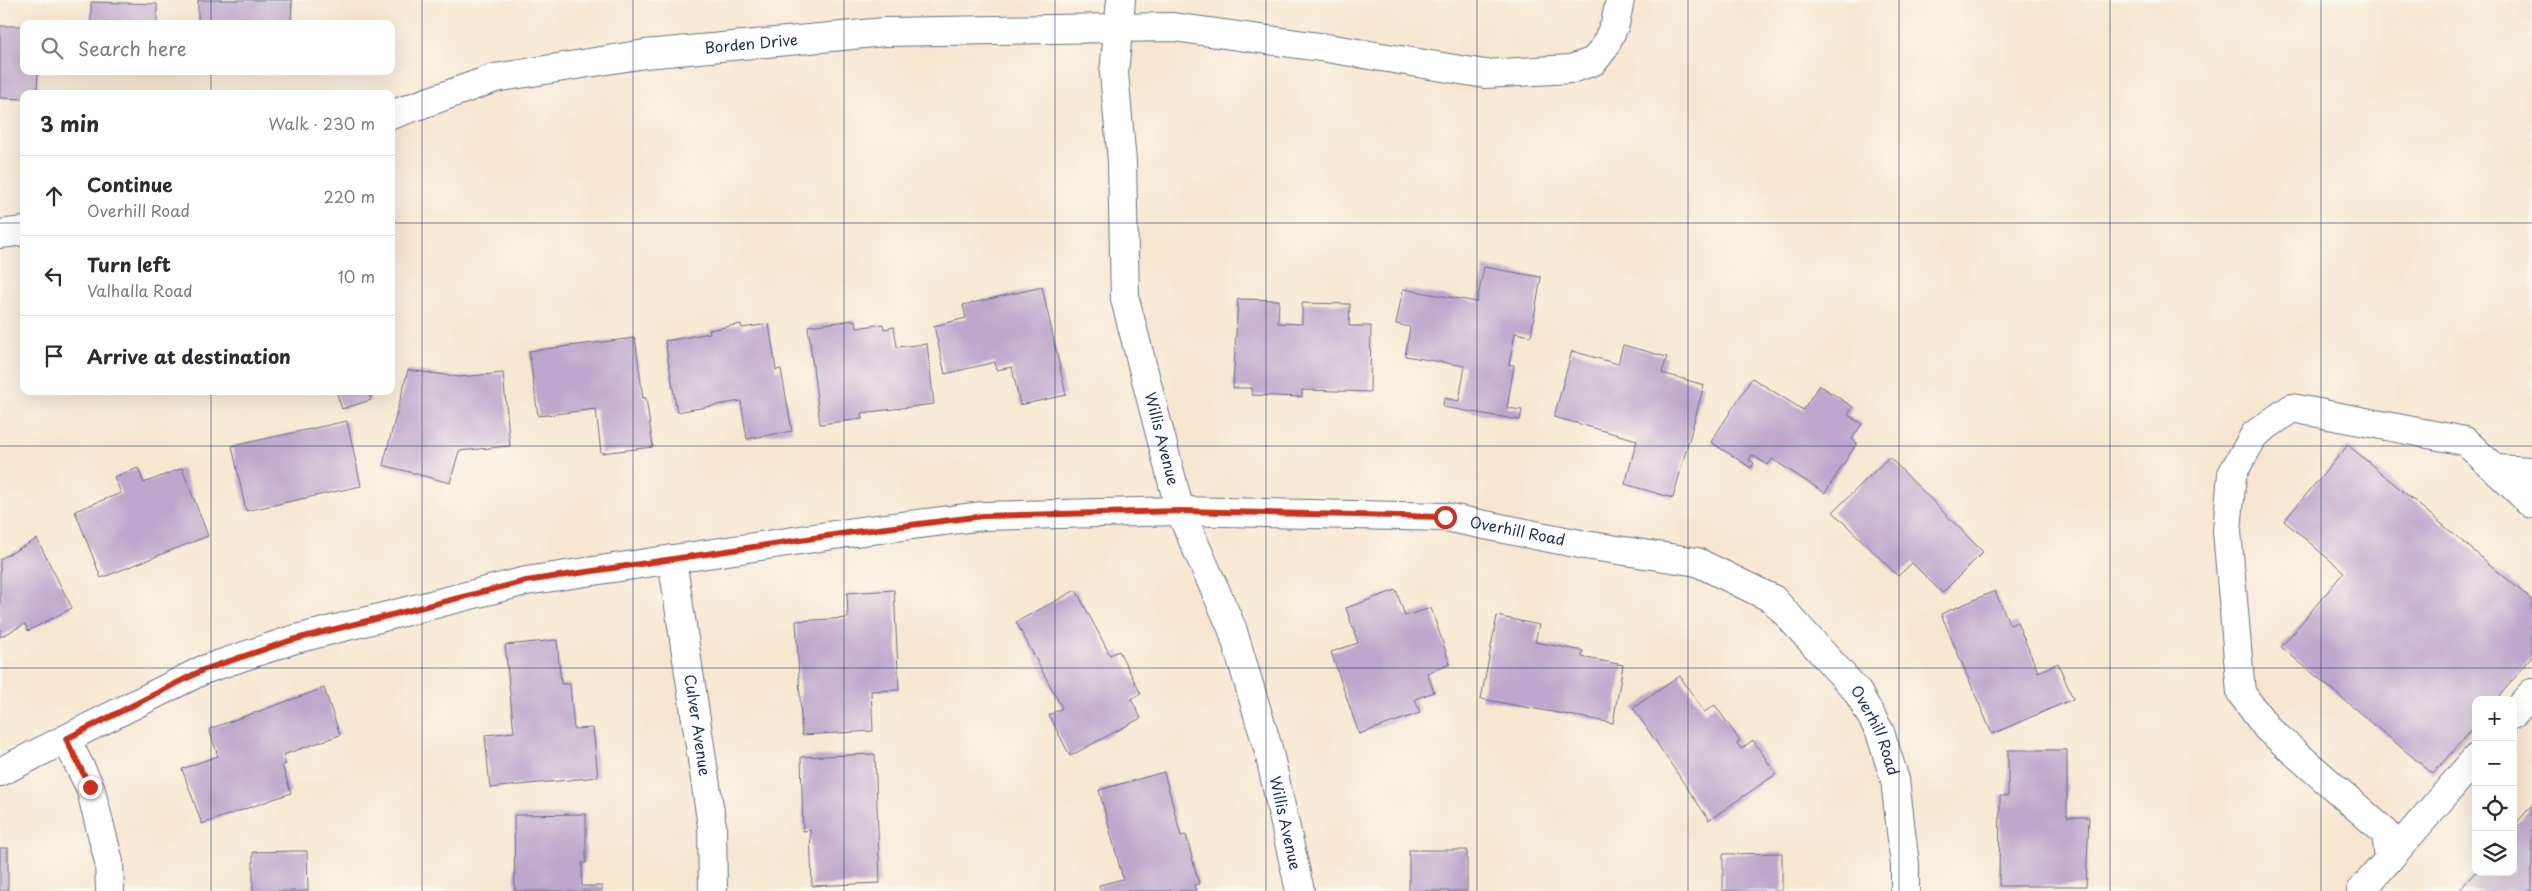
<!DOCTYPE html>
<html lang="en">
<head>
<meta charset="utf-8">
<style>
	:root { --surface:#fff; --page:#f2f2f3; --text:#2b2b33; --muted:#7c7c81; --line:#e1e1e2 }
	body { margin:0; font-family:"Playpen Sans",sans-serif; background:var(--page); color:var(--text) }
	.controls { position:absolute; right:15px; bottom:15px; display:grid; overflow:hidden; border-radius:10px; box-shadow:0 5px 20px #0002 }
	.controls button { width:45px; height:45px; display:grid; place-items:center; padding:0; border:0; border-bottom:1px solid var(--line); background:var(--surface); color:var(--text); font:25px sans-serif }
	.stop { position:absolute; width:15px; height:15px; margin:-11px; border:4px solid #c8321e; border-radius:50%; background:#fff }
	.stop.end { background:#c8321e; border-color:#fff; box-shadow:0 1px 5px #0008 }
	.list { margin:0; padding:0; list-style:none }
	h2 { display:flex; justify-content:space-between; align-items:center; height:65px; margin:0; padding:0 20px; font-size:21px }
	h2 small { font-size:16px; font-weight:400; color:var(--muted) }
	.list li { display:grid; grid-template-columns:32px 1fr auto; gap:15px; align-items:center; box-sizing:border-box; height:80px; padding:0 20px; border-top:1px solid var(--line) }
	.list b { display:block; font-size:19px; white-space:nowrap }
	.list p { margin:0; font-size:16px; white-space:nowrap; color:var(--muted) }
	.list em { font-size:16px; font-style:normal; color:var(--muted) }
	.icon { flex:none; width:28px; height:28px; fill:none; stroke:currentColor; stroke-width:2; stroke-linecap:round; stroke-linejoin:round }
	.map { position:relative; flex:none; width:2532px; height:891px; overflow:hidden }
	.search { position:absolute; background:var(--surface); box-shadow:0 5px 20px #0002; left:20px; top:20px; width:375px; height:55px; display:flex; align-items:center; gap:12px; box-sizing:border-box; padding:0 18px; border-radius:10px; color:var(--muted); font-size:19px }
	.panel { position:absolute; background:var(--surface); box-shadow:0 5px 20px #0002; left:20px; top:90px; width:375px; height:305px; border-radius:10px }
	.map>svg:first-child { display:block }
	.building { fill:#bea6cc }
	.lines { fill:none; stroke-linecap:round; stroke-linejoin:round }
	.minor-casing { stroke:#686f86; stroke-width:30 }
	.minor { stroke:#fff; stroke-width:28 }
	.route { stroke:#c8321e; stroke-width:6 }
	.grid { fill:none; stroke:#1b2f5e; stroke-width:1; stroke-opacity:0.55 }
	.labels { text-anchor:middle; stroke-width:4; stroke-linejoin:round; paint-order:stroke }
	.street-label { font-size:15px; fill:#1b2f5e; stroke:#fbf7ec }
</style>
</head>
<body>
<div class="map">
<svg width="2532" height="891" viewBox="0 0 2532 891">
	<rect width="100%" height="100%" fill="#fbf7ec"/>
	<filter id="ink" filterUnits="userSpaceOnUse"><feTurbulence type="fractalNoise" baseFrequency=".02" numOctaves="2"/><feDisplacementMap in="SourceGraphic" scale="10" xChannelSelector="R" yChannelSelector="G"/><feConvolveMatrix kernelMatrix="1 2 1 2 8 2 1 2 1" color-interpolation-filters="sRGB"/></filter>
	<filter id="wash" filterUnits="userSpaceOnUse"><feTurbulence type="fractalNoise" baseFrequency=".0096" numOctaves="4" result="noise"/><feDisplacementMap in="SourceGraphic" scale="20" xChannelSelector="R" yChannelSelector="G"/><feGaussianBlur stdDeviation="1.12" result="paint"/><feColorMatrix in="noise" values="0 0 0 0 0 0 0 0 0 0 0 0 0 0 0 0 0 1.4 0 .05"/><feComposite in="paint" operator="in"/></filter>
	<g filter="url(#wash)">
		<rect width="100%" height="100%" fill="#f7e7d1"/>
		<g id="blocks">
			<!-- building -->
			<g class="building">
				<polygon points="198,0 292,0 291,22 198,24"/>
				<polygon points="91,2 157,4 157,24 91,24"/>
				<polygon points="0,26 24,26 24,71 38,71 37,94 24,94 24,99 0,98"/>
				<polygon points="1484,267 1541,277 1531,336 1515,333 1509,365 1514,365 1507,408 1522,410 1520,420 1443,407 1444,398 1459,401 1465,366 1405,356 1410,327 1396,324 1403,289 1477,302"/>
				<polygon points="1042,287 1066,395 1020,405 1012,367 996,370 995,362 945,374 934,326 966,318 963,305"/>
				<polygon points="1238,299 1279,300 1278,323 1302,324 1302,303 1350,304 1349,326 1371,326 1370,392 1302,390 1302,397 1252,395 1252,388 1233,388"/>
				<polygon points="855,320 857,328 883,324 884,329 894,327 897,347 927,344 934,404 861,413 862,419 820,424 808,326"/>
				<polygon points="741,324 742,328 769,324 776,370 781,369 792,431 747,439 741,401 677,412 665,341 710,333 709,330"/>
				<polygon points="635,338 643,398 646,398 653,447 601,453 596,409 538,416 529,351"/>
				<polygon points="1623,345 1667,357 1662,373 1704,385 1673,498 1625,484 1637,440 1554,417 1572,351 1618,364"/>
				<polygon points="408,370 460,377 503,373 510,446 459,451 450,483 383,465"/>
				<polygon points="1752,378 1803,410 1819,385 1853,407 1848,415 1862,424 1852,439 1857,443 1825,493 1772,459 1768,465 1752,455 1749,460 1754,463 1751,468 1711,442"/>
				<polygon points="336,391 368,391 371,400 342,409"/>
				<polygon points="347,421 361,486 246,511 232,446"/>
				<polygon points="2348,445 2532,600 2532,657 2496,700 2476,700 2476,724 2433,774 2281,647 2344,572 2284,521"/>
				<polygon points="1889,457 1983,552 1942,593 1912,563 1898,576 1833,512"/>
				<polygon points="138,468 144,483 182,468 208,536 101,578 75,511 121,493 114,477"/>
				<polygon points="37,539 72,608 28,631 25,624 0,637 0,559"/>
				<polygon points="894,590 899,690 871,691 873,731 802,735 796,621 848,618 847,593"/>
				<polygon points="1076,590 1110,655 1119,651 1141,694 1131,699 1141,718 1070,756 1049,715 1062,708 1016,622"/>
				<polygon points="1396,590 1405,616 1431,608 1450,664 1427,673 1434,692 1415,699 1420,713 1359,734 1331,652 1358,643 1346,608"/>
				<polygon points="1995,591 2010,625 2017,622 2038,672 2058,663 2073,699 1992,734 1941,614"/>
				<polygon points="1497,616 1539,625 1535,642 1583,651 1582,657 1623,665 1613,723 1481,699"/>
				<polygon points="557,640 561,684 570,684 574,729 593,728 598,777 490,788 485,735 514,732 505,645"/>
				<polygon points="1680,676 1704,712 1715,705 1740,741 1737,743 1741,749 1753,740 1776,774 1709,820 1633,708"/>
				<polygon points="324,688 340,735 283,755 286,764 282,765 291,793 202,824 182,769 218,756 209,729"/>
				<polygon points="2008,750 2067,750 2067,817 2089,817 2086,886 1999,886 2000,796 2008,796"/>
				<polygon points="875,754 880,883 812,886 810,830 803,831 801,757"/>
				<polygon points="1164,772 1181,836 1186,835 1199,884 1194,885 1196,891 1101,891 1099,885 1123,879 1099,790"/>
				<polygon points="2532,805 2532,891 2459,891 2475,872 2513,872 2513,827"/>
				<polygon points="586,814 586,863 582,863 582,886 602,886 602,891 515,891 514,815"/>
				<rect x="0" y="848" width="8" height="43"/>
				<rect x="1409" y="850" width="58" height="41"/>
				<polygon points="295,851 307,851 308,891 253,891 253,852"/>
				<polygon points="1782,853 1782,891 1723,891 1723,854"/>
			</g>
		</g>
	</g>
	<g filter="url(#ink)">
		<use href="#blocks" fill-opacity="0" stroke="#686f86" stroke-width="1"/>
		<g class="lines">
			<defs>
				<g id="minor">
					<path id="s1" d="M1121,0L1114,73L1122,162L1125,299L1180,511L1232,628L1268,748L1300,891"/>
					<path id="s2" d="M391,115L495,78L645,54L885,32L1173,27L1327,48L1485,74L1571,69L1594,61L1604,48L1615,24L1620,0"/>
					<polyline points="0,234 24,231"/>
					<polyline points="2495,469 2532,471"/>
					<path id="s3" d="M672,559L712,826L713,891"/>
					<polyline points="2513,714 2532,693"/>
					<polyline points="66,739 90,787 109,862 110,891"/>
					<path id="s4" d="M0,772L203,670L292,640L526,581L854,532L983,516L1180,511L1445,517L1585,545L1697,562L1773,599L1857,691L1880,732L1895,780L1905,865V891"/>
					<polyline points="2389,859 2476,758"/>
					<polyline points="2361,891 2389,859 2386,833 2267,728 2241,693 2227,531 2232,474 2255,434 2292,408 2465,441 2532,504"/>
				</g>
			</defs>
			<!-- minor casing -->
			<use href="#minor" class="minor-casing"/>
			<!-- minor -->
			<use href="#minor" class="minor"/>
		</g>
	</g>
	<g class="lines" filter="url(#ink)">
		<!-- route -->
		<polyline class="route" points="90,787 66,739 203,670 292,640 526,581 854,532 983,516 1180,511 1445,517"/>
	</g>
	<!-- grid -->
	<path class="grid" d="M211,0V24M422,0V891M633,0V891M844,0V891M1055,0V891M1266,0V891M1477,0V891M1688,0V891M1899,0V891M2110,0V891M2321,0V891M211,71V94M0,223H24M391,223H2532M211,391V891M0,446H2532M0,668H2532"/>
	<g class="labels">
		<!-- street labels -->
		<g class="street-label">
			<text dy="5" stroke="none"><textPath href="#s2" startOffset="369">Borden Drive</textPath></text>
			<text dy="5" stroke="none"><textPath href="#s1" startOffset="444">Willis Avenue</textPath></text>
			<text dy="5" stroke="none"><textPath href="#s4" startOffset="1560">Overhill Road</textPath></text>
			<text dy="5" stroke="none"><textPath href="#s3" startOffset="168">Culver Avenue</textPath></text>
			<text dy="5" stroke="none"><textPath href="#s4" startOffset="1995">Overhill Road</textPath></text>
			<text dy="5" stroke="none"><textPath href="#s1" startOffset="849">Willis Avenue</textPath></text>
		</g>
	</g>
</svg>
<div class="controls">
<button>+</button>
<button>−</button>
<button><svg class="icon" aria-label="locate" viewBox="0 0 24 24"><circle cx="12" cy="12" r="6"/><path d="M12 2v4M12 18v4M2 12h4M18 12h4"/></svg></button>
<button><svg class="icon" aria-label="layers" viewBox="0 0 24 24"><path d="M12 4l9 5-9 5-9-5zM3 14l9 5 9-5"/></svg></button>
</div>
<div class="stop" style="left:1445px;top:517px"></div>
<div class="stop end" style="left:90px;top:787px"></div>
<div class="search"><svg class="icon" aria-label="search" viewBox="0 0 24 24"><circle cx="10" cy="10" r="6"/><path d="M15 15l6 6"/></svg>Search here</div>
<section class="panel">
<h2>3 min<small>Walk · 230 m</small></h2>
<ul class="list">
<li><svg class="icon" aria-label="ahead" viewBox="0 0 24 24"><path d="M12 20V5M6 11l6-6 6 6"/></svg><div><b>Continue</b><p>Overhill Road</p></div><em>220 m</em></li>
<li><svg class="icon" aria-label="left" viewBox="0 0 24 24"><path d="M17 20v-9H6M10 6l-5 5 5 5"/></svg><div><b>Turn left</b><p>Valhalla Road</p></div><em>10 m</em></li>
<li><svg class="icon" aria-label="arrive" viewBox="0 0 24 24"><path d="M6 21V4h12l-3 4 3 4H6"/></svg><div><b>Arrive at destination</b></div></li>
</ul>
</section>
</div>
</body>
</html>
